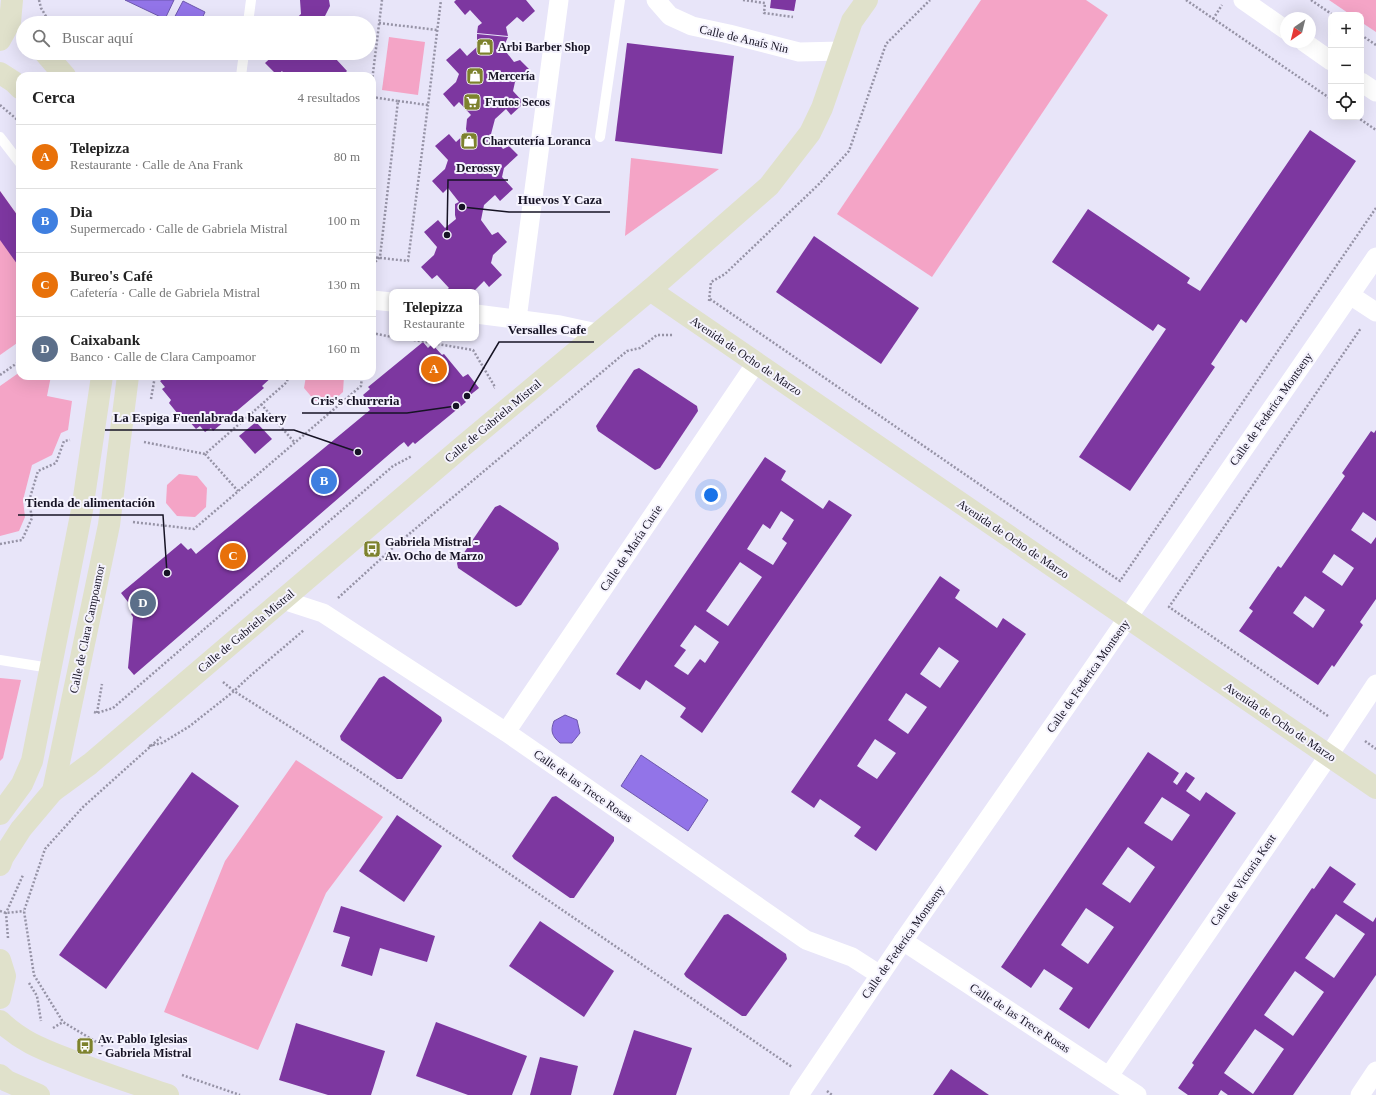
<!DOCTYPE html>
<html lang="es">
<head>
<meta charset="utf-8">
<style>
	:root { --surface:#fff; --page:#f2f2f2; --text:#222; --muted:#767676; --line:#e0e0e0; --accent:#7d822d }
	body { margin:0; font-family:"Times New Roman",serif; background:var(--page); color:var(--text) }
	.controls { position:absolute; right:12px; top:12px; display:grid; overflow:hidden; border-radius:8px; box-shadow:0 4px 16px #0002 }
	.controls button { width:36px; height:36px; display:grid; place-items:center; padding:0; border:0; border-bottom:1px solid var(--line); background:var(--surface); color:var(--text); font:20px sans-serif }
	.compass { position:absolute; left:1280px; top:12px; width:36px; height:36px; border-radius:50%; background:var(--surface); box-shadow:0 4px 16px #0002; rotate:215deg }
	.you { position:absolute; left:711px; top:495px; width:14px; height:14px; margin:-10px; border:3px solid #fff; border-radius:50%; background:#1a73e8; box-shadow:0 0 0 6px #1a73e833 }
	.badge { display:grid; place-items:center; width:26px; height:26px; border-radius:50%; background:var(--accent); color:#fff; font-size:13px; font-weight:700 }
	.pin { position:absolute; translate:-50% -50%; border:2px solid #fff; box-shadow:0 1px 4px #0006 }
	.popup { position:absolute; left:389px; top:289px; width:90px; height:52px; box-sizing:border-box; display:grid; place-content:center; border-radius:8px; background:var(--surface); filter:drop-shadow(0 1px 3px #0005); font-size:13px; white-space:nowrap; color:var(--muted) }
	.popup b { font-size:15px; color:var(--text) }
	.popup::after { content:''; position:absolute; left:50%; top:100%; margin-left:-8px; border:8px solid transparent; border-top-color:var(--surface) }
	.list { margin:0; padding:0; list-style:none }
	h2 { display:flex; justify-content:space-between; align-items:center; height:52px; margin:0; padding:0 16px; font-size:17px }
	h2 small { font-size:13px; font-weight:400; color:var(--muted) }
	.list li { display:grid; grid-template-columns:26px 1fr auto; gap:12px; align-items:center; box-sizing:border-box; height:64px; padding:0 16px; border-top:1px solid var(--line) }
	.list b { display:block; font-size:15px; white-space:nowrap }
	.list p { margin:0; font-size:13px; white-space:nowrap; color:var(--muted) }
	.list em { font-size:13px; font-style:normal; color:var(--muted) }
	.icon { flex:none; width:22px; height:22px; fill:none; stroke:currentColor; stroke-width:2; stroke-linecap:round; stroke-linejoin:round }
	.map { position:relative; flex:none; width:1376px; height:1095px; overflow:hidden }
	.search { position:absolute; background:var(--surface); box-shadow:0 4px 16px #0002; left:16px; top:16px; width:360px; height:44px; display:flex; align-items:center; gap:10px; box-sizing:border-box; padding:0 14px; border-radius:22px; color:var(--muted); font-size:15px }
	.panel { position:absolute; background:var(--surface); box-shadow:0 4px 16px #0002; left:16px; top:72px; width:360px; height:308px; border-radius:12px }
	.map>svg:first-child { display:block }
	.green { fill:#f4a4c6 }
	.water { fill:#9274e8; stroke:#6d57ad }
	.building { fill:#7d37a0; fill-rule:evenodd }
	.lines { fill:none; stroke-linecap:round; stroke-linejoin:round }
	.path { stroke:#9693a6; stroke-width:2.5; stroke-dasharray:2 2; stroke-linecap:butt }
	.lane { stroke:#fff; stroke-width:10 }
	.street { stroke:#fff; stroke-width:19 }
	.secondary { stroke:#e0e1cb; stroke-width:22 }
	.labels { text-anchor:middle; stroke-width:4; stroke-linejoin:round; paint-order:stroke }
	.street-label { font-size:12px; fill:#161324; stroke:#f5f3fe }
	.poi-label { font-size:12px; font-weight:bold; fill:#161324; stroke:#f5f3fe; text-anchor:start }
	.leader { fill:none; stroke:#161324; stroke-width:1.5 }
	.callout-dot { fill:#161324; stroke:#f5f3fe; stroke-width:1.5 }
	.callout-label { font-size:13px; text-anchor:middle; font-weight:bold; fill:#161324; stroke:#f5f3fe; stroke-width:4; stroke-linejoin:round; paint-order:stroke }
</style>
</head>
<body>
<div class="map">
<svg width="1376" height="1095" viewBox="0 0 1376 1095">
	<rect width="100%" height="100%" fill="#e8e5f9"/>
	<!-- green -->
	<g class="green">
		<polygon points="981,0 1086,0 1108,15 932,277 837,214"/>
		<polygon points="1329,0 1376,0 1376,32 1361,22 1361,15 1351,15"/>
		<polygon points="389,37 425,42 418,95 382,90"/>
		<polygon points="631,158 719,169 625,236"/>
		<polygon points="0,191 20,219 20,341 0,355"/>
		<polygon points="20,372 20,376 51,376 47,396 72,401 68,430 61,433 52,455 32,465 23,500 25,517 19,531 0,536 0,386"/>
		<polygon points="306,376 344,376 343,392 333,401 315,401 304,388"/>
		<polygon points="179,474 197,476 207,488 206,507 195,517 177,516 166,503 167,485"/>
		<polygon points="0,678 21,680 3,758 0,761"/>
		<polygon points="296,760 383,817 326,893 258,1050 164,1012 225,861"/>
	</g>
	<!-- water -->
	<g class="water">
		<polygon points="125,0 174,0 165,19"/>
		<polygon points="183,1 205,12 200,23 175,23 172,22"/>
		<path d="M565,715L577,720L580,733L572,743H560C552,736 550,731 554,721Z"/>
		<polygon points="641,755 708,800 688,831 621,786"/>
	</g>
	<!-- building -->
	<g class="building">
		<polygon points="300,0 329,0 330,6 325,16 331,23 291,23 301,14"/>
		<polygon points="456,0 526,0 535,11 523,22 517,17 506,27 508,36 477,33 478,26 482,23 470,10 465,15 454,2"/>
		<polygon points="771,0 796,0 794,11 770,8"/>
		<polygon points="283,16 289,23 275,23"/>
		<polygon points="477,34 508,37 503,48 514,62 520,60 529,69 515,82 513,91 524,103 511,115 506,109 495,119 491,134 503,149 509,146 518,155 504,168 502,177 513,189 500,201 495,195 484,205 481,220 492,235 498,232 507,242 493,255 491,263 502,275 489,287 484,281 473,292 444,292 449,288 437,275 432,279 421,267 434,255 437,247 424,232 438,220 445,228 456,219 455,215 455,204 459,202 448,188 443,193 432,181 445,169 448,160 435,146 449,134 456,142 467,132 466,129 467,119 471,115 459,102 454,107 443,94 456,82 459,74 446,60 460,48 467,56 478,46 477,43"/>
		<polygon points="627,43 734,56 722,154 615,141"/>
		<polygon points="276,53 337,53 336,59 347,71 342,76 286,76 282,71 277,75 265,63"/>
		<polygon points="1310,130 1356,161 1246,323 1241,319 1211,364 1215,367 1130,491 1079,457 1166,329 1158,324 1153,331 1052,262 1088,209 1190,278 1187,283 1200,291"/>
		<polygon points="0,191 20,219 20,268 0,240"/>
		<polygon points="814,236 919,308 881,364 776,292"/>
		<polygon points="423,342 428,348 432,344 442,355 444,354 463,377 468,374 479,388 464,400 466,402 415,444 413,442 408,447 404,442 400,445 134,675 128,668 133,617 131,614 135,611 121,593 181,543 188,550 191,548 196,554 370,410 365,403 368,401 363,395 370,389 368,387"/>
		<polygon points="639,368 697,406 698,411 660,468 655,470 598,431 596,426 634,370"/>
		<polygon points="167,376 273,376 262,386 264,388 213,431 211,428 205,432 200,426 196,429 189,421 186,424 169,403 171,400 162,389 165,387 160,381"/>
		<polygon points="256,422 272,439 255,454 239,436"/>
		<path d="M1376,430V521L1363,512L1351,530L1371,544L1376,537V599L1360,622L1363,625L1334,667L1332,665L1318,685L1239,631L1253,611L1249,608L1278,566L1281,568L1345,476L1342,473L1371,431L1374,433ZM1334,554L1354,568L1342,586L1322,572ZM1305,596L1325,610L1313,628L1293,613Z"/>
		<path d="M765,457L786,471L781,480L823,509L829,500L852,515L702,733L680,717L686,708L646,680L640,690L616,674ZM781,511L794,520L782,539L787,543L773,565L747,549L763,524L770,529ZM740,562L762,577L728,626L706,611ZM695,625L719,642L705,663L700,659L688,675L674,666L686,650L680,646Z"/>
		<polygon points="500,505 558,543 559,549 521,605 516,607 458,568 457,563 495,507"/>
		<path d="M940,576L960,590L955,598L997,628L1003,618L1026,634L876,851L854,836L861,827L820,799L814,808L791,792ZM939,647L959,661L940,688L920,674ZM906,693L927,707L908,734L888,720ZM875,739L896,753L877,779L857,766Z"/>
		<polygon points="384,676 441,717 442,721 402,779 397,779 341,740 340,736 379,678"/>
		<path d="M1148,752L1179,773L1173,782L1177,785L1186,772L1195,778L1186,791L1200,801L1206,792L1236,813L1089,1029L1059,1009L1073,988L1044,969L1031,988L1001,967ZM1162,797L1190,815L1172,841L1144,823ZM1128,847L1155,867L1130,903L1102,884ZM1086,908L1114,927L1088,964L1061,945Z"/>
		<polygon points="192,772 239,806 106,989 59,955"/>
		<polygon points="556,796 614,837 614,841 574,898 570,898 514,859 512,856 552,797"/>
		<polygon points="397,815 442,846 404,902 359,871"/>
		<path d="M1330,866L1356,884L1343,902L1373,922L1376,917V975L1293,1095H1228L1221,1090L1218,1095H1188L1178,1088L1194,1065L1192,1063L1312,888L1314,889ZM1336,914L1365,934L1334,978L1305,958ZM1295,971L1324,992L1293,1036L1264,1015ZM1255,1029L1284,1049L1253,1094L1224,1073Z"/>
		<polygon points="341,906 435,936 427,962 380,948 372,976 341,966 350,937 333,932"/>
		<polygon points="728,914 786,954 787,959 746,1016 742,1016 686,977 684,974 724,915"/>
		<polygon points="540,921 614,971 584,1017 509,966"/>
		<polygon points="436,1022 527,1056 512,1095 468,1095 416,1076"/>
		<polygon points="296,1023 385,1051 371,1095 328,1095 279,1080"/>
		<polygon points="634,1030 692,1048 676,1095 613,1095"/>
		<polygon points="540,1057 578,1066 571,1095 530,1095"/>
		<polygon points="951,1069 989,1095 933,1095"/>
	</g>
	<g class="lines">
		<!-- path -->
		<g class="path">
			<polyline points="39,0 41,8 50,23"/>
			<polyline points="743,0 765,3 764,13 793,17"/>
			<polyline points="1186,0 1331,99"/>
			<polyline points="1311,0 1333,15"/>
			<polyline points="1213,19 1222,5"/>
			<polyline points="379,23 437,30"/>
			<polyline points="1361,35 1376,45"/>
			<polyline points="372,81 382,0"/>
			<polyline points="372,97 398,101 380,257 372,265"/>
			<polyline points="398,101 428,105 441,0"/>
			<polyline points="0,105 20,122"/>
			<polyline points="1357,117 1376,130"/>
			<polyline points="372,257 408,261 428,105"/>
			<polyline points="710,299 1120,581 1376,208"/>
			<polyline points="709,301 711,282 725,274 819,184 849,151 886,44 930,0"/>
			<polyline points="372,333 392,337"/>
			<polyline points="402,338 473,350 495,387 494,388"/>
			<polyline points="0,375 20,361"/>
			<polyline points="151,399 155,376"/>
			<polyline points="261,404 295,443"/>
			<polyline points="144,442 205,454 287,382 288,376"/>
			<polyline points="205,454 238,491"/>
			<polyline points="133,522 194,529 361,386 362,376"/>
			<polyline points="0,544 22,540 32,518 29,501 38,471 56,463 64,441 70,440"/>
			<polyline points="338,598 396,545 627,351 640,348 657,335 673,335"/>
			<polyline points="223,682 234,691 359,771 792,1067"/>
			<polyline points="94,712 97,713 113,708 393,466 412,456"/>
			<polyline points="97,713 102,684"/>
			<polyline points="1328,716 1169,607 1361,328"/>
			<polyline points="1365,741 1376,749"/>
			<polyline points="149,746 162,743 190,726 234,691 250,676 304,630"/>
			<polyline points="0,911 6,913 24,911"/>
			<polyline points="8,938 6,913 23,875"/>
			<polyline points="29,983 37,996 41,1021"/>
			<polyline points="53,1028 63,1022"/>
			<polyline points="103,1046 63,1022 34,975 24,911 45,849 83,807 161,737"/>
			<polyline points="182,1075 240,1095"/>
			<polyline points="827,1091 832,1095"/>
		</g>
		<!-- lane -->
		<g class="lane">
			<polyline points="248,23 251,0"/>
			<polyline points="241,76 244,53"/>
			<polyline points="0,137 20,163"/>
			<polyline points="600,137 620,0"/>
			<polyline points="0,660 50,668"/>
		</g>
		<!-- street -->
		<g class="street">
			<polyline points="656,0 670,16 692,26 729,34 799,52 842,51"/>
			<polyline points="1243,0 1286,30"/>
			<polyline points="1304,42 1331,61"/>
			<polyline points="1361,82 1376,92"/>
			<polyline points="1350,295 1376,312"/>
			<polyline points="372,300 392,302"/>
			<polyline points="476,314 560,325 597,333"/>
			<polyline points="517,319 559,0"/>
			<polyline points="283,600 323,613 506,732 806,940 852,957 880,975"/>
			<polyline points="506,732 756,363"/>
			<polyline points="903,941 1137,1095"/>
			<polyline points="1109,1076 1329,755 1376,684"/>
			<polyline points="799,1095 903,941 1091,671 1376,257"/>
			<polyline points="1360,1095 1376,1071"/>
		</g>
		<!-- secondary -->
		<g class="secondary">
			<polyline points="0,40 10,22 12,0"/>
			<polyline points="45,53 65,76"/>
			<polyline points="0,73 14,82 20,88"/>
			<polyline points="650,290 1376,788"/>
			<polyline points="53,791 90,764 463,446 650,290 769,186 810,133 822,108 852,21 867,0"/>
			<polyline points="0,814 22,784 32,761 82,510 102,376"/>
			<polyline points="0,865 3,857 21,829 53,791 109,525 128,376"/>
			<polyline points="0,960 5,976 0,998"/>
			<path d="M0,1021C23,1043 45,1050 75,1062C105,1074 136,1084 168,1095"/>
			<polyline points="0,1075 7,1081 39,1095"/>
		</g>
	</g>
	<!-- icons -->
	<defs>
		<symbol id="shop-square" viewBox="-11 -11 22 22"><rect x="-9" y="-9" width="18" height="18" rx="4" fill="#7d822d" stroke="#f5f3fe"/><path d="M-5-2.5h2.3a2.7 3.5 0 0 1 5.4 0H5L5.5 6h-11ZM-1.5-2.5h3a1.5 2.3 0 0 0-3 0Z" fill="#fff"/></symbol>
		<symbol id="supermarket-square" viewBox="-11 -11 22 22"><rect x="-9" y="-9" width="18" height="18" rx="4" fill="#7d822d" stroke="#f5f3fe"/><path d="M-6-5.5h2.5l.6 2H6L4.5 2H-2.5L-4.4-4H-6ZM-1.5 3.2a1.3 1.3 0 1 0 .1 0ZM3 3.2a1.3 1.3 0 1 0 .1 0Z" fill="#fff"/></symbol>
		<symbol id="bus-square" viewBox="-11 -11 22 22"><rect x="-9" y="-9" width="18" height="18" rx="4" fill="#7d822d" stroke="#f5f3fe"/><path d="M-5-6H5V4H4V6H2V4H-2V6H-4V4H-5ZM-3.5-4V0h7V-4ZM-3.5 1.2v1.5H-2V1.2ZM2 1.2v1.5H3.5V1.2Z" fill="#fff"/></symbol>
	</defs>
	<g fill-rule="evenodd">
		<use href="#shop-square" x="475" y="37" width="20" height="20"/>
		<use href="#shop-square" x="465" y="66" width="20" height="20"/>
		<use href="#supermarket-square" x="462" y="92" width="20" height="20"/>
		<use href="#shop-square" x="459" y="131" width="20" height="20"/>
		<use href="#bus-square" x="362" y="539" width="20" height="20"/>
		<use href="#bus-square" x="75" y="1036" width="20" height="20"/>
	</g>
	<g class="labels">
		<!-- street labels -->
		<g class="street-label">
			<text transform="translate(744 39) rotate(13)" y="4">Calle de Anaís Nin</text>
			<text transform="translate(746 356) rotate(34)" y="4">Avenida de Ocho de Marzo</text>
			<text transform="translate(1271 409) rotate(-55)" y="4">Calle de Federica Montseny</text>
			<text transform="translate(493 421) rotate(-40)" y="4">Calle de Gabriela Mistral</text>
			<text transform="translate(1013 539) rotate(34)" y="4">Avenida de Ocho de Marzo</text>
			<text transform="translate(631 548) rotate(-56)" y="4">Calle de María Curie</text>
			<text transform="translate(87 629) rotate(-78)" y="4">Calle de Clara Campoamor</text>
			<text transform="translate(246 631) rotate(-40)" y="4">Calle de Gabriela Mistral</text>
			<text transform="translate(1088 676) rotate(-55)" y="4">Calle de Federica Montseny</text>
			<text transform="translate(1280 722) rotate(34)" y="4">Avenida de Ocho de Marzo</text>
			<text transform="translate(583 786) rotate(35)" y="4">Calle de las Trece Rosas</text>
			<text transform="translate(1243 880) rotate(-56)" y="4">Calle de Victoria Kent</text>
			<text transform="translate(903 942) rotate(-55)" y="4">Calle de Federica Montseny</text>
			<text transform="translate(1020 1018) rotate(33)" y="4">Calle de las Trece Rosas</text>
		</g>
		<!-- poi labels -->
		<g class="poi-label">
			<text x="498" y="51">Arbi Barber Shop</text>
			<text x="488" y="80">Mercería</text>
			<text x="485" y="106">Frutos Secos</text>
			<text x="482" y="145">Charcutería Loranca</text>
			<text x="385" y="546">Gabriela Mistral -<tspan x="385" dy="14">Av. Ocho de Marzo</tspan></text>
			<text x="98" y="1043">Av. Pablo Iglesias<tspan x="98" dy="14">- Gabriela Mistral</tspan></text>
		</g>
	</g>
	<!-- callouts -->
	<path class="leader" d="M447 235L448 180H508M462 207L509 212H610M467 396L499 342H594M456 406L407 413H302M358 452L294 430H105M167 573L163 515H18"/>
	<g class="callout-dot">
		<circle cx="447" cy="235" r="4"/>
		<circle cx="462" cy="207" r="4"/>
		<circle cx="467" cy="396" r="4"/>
		<circle cx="456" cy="406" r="4"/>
		<circle cx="358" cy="452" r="4"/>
		<circle cx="167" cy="573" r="4"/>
	</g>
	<g class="callout-label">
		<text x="478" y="172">Derossy</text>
		<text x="560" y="204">Huevos Y Caza</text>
		<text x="547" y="334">Versalles Cafe</text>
		<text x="355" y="405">Cris's churreria</text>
		<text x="200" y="422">La Espiga Fuenlabrada bakery</text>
		<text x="90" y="507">Tienda de alimentación</text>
	</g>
</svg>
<div class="controls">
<button>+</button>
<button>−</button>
<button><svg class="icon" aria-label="locate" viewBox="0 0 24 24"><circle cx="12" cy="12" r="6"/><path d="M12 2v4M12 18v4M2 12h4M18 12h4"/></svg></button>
</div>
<svg class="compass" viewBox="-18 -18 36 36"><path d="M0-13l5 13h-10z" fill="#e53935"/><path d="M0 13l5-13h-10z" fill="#767676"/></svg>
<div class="you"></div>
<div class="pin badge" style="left:434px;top:369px;background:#e8710a">A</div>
<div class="popup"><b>Telepizza</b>Restaurante</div>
<div class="pin badge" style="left:324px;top:481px;background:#3f7fe0">B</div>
<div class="pin badge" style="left:233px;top:556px;background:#e8710a">C</div>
<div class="pin badge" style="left:143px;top:603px;background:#5c6f8a">D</div>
<div class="search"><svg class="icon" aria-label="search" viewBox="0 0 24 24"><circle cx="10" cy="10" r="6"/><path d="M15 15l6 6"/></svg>Buscar aquí</div>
<section class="panel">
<h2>Cerca<small>4 resultados</small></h2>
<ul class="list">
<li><span class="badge" style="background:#e8710a">A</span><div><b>Telepizza</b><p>Restaurante · Calle de Ana Frank</p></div><em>80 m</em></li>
<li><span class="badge" style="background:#3f7fe0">B</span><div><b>Dia</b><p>Supermercado · Calle de Gabriela Mistral</p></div><em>100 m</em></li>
<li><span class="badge" style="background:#e8710a">C</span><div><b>Bureo's Café</b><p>Cafetería · Calle de Gabriela Mistral</p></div><em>130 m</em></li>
<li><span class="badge" style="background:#5c6f8a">D</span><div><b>Caixabank</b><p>Banco · Calle de Clara Campoamor</p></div><em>160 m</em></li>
</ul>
</section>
</div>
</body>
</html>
